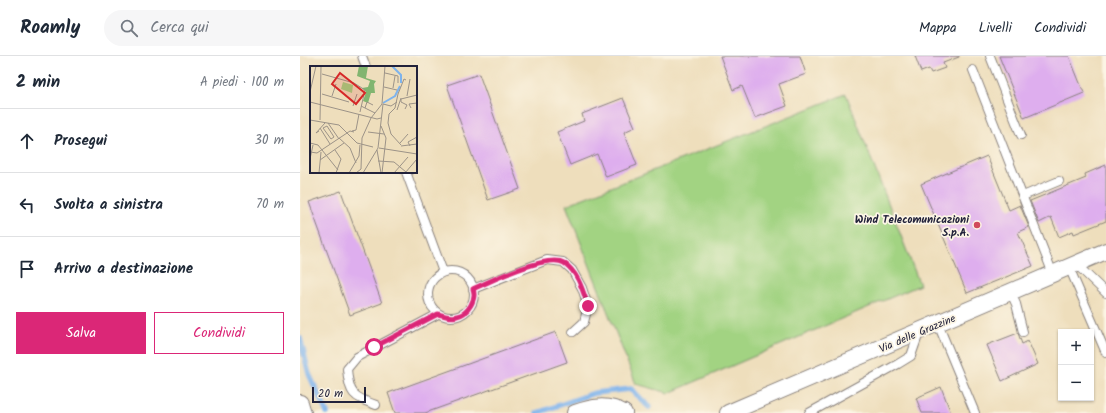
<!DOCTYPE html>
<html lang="it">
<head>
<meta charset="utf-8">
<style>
	:root { --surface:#fff; --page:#f6f6f7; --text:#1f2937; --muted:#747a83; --line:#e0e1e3; --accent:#db2777 }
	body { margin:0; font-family:Kalam,sans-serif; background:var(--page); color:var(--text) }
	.controls { position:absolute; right:12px; bottom:12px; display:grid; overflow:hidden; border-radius:0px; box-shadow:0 1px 3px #0004 }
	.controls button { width:36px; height:36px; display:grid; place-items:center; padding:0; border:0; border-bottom:1px solid var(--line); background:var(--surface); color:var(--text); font:20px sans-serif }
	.scale { position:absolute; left:12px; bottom:10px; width:54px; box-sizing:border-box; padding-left:4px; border:2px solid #22223b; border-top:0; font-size:11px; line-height:14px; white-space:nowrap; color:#22223b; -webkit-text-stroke:3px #fcf5e5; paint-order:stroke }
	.stop { position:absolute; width:12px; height:12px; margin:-9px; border:3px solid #db2777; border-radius:50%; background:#fff }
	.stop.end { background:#db2777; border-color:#fff; box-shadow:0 1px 4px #0008 }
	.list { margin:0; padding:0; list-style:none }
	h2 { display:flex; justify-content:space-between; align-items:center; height:52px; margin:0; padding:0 16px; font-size:17px }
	h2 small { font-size:13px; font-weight:400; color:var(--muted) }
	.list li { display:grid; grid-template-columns:26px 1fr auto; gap:12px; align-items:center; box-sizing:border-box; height:64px; padding:0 16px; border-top:1px solid var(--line) }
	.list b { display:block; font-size:15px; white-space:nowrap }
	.list em { font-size:13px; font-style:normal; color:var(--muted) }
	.actions { display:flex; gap:8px; padding:12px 16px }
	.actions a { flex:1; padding:9px 0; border:1px solid var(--accent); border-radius:0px; text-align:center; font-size:14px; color:var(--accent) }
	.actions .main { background:var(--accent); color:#fff }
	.icon { flex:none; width:22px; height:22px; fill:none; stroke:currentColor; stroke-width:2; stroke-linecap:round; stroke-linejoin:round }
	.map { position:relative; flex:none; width:806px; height:357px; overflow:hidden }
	header { display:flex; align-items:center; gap:24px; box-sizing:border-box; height:56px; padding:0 20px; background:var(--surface); border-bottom:1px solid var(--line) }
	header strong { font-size:19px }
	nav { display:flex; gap:22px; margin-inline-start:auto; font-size:14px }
	.search { width:280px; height:36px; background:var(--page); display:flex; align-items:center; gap:10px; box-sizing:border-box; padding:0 14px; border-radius:22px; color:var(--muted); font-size:15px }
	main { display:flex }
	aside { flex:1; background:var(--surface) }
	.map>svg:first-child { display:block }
	.green { fill:#a2d382; stroke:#627a5e }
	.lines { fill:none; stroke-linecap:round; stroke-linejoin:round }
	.stream { stroke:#7eb3ec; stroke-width:5.5 }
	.building { fill:#deaeee }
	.service-casing { stroke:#88807c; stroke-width:10 }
	.minor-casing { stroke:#88807c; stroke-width:18 }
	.service { stroke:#fff; stroke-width:8 }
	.minor { stroke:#fff; stroke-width:16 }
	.route { stroke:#db2777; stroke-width:5 }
	.poi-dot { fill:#d1495b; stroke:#fcf5e5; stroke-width:1.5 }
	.labels { text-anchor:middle; stroke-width:3.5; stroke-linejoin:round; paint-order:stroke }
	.poi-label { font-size:11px; font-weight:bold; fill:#22223b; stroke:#fcf5e5; text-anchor:end }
	.street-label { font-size:11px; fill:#22223b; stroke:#fcf5e5 }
	.inset-river { fill:none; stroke:#7eb3ec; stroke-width:2 }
	.inset-road { fill:none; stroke:#9c9388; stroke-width:1 }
	.view { fill:#d62828; fill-opacity:0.15; stroke:#d62828; stroke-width:2 }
	.inset-edge { fill:none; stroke:#22223b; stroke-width:2 }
</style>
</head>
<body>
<header>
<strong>Roamly</strong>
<div class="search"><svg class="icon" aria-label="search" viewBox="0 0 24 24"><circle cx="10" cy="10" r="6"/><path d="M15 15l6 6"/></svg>Cerca qui</div>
<nav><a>Mappa</a><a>Livelli</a><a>Condividi</a></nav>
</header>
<main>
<aside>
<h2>2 min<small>A piedi · 100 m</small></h2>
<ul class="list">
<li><svg class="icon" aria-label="ahead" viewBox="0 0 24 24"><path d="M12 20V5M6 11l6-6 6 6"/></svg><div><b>Prosegui</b></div><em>30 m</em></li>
<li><svg class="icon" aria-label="left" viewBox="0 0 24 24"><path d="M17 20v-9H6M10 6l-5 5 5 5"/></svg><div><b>Svolta a sinistra</b></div><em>70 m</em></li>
<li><svg class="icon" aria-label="arrive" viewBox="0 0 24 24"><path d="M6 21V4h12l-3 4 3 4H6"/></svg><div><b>Arrivo a destinazione</b></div></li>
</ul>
<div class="actions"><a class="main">Salva</a><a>Condividi</a></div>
</aside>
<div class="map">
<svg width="806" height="357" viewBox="0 0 806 357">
	<rect width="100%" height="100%" fill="#fcf5e5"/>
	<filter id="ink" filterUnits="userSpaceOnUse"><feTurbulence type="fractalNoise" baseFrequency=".025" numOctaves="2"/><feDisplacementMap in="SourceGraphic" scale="8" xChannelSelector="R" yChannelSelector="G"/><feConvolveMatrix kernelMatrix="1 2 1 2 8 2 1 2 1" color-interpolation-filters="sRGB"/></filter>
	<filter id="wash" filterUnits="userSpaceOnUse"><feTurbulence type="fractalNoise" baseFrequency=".012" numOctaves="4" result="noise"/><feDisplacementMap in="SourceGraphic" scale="16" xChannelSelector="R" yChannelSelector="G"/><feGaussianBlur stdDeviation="0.9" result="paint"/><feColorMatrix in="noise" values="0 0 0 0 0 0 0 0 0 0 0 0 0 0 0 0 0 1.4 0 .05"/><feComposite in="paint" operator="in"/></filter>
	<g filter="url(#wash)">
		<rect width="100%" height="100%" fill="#eedebc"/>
		<!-- green -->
		<polygon class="green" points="546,38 620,229 369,337 336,328 266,149"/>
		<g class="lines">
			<!-- stream -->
			<g class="stream">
				<polyline points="0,282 9,318 27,357"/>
				<polyline points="237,357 294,337 331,333 349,351"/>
			</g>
		</g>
		<g id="blocks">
			<!-- building -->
			<g class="building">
				<polygon points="420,0 500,0 506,18 479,28 487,50 455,62 442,30 433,34"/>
				<polygon points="615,0 659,0 659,1 643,7 645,12 631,17 629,13 621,16"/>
				<polygon points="699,0 769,0 784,37 724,62"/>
				<polygon points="179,18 220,133 188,144 147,29"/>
				<polygon points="323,42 335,71 324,76 337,109 306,121 297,98 270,109 257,76 284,65 282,58"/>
				<polygon points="687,100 709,154 720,149 729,171 718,176 733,210 667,237 621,128"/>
				<polygon points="806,109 806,165 774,178 773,175 759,181 751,161 739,167 730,145 786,122 785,118"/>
				<polygon points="41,135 82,247 50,259 9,146"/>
				<polygon points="256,276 267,306 125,357 95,357 88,337"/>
				<polygon points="718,277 722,288 728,285 738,308 702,325 687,289"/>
				<polygon points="641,331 651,357 622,357 616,342"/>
			</g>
		</g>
	</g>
	<g filter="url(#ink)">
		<use href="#blocks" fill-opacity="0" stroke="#88807c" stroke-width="1"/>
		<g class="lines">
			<defs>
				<g id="service">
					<polyline points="62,0 66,11"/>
					<polyline points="690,0 721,79"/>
					<polyline points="673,14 753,218"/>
					<polyline points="106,116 143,216"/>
					<polyline points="723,140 759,125"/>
					<polyline points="776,208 806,237"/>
					<polyline points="769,211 806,297"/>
					<circle cx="151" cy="238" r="23"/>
					<polyline points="173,233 247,204 263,206 272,214 282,232 288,250 284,266 273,276"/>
					<polyline points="711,237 716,248 723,276"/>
					<polyline points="638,268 675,357"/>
					<path d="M76,349C53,341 49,338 47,313L57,301L138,258"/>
					<polyline points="509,357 598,308 611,300 619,277"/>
				</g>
				<g id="minor">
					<polyline points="0,347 3,357"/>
					<path d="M275,357C292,351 307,348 324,357"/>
					<polyline points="428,357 806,195"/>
				</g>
			</defs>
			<!-- service casing -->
			<use href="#service" class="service-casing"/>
			<!-- minor casing -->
			<use href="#minor" class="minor-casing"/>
			<!-- service -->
			<use href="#service" class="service"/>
			<!-- minor -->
			<use href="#minor" class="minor"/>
		</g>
	</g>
	<g class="lines" filter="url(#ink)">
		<!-- route -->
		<path class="route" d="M74,291L138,258C145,260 150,262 157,260C168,258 177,243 173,233C190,225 248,197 264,207C278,216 283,235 288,250"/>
	</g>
	<!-- markers -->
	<circle class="poi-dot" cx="677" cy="169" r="4"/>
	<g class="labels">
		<!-- poi labels -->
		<g class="poi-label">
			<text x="669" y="167">Wind Telecomunicazioni<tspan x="669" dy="13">S.p.A.</tspan></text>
		</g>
		<!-- street labels -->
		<g class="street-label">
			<text transform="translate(617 277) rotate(-23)" y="4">Via delle Grazzine</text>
		</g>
	</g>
	<!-- overview -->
	<g transform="translate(10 10)">
		<rect width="107" height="107" fill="#eedebc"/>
		<path d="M33,16L43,19L42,27L31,23Z" fill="#a2d382"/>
		<path d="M49,0H58L56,12L66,15L64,18L65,27H61L58,37L53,35L56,26L52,22L58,21L60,15L47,10Z" fill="#81b570"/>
		<path class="inset-river" d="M82,0L91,9V17M73,37L85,30L90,20"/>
		<path class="inset-road" d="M75,7L88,10V17M12,8L44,17L55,24L50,46M74,21L87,24M83,22L85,10M0,26L6,0M12,28L39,36M22,30L26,18M97,30L100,13M0,36L67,53L71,52M73,38L81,40L87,36M43,40L47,28M51,40L65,47M55,42L57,36L63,39M101,42L99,38L107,37M95,43L97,39L91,36V33L107,29M87,44L91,32M0,54L29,59L47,77L63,81M10,54L11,0M18,57L29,73M17,60L24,71L21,73L13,62ZM71,60L76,72L72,107M10,62L20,78M9,65L6,67L15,57M42,65L46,64L49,48M58,66L74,68M29,72L40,82L46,97M0,77L8,79L28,104M90,77L98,68M91,79L81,68L78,57L79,48L85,42L88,28L94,13L96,14M91,80L107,78M100,80L98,76L107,71M69,82L107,88M25,84L31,93L26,107M67,84L71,107M0,86L7,87L40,65L44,66M0,93L3,79M10,94L34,77M68,95L84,96L96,106M9,107L11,86M39,107L49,90L50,79M46,107L51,103L52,72L61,52L72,38L75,0M53,107L68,82L73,38M84,107L98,91M95,107L107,93"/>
		<path class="view" d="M30,7L55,27L46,38L22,18Z"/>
		<rect width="107" height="107" class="inset-edge"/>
	</g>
</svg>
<div class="controls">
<button>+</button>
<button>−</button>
</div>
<div class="scale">20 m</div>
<div class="stop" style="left:74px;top:291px"></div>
<div class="stop end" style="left:288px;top:250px"></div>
</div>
</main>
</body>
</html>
